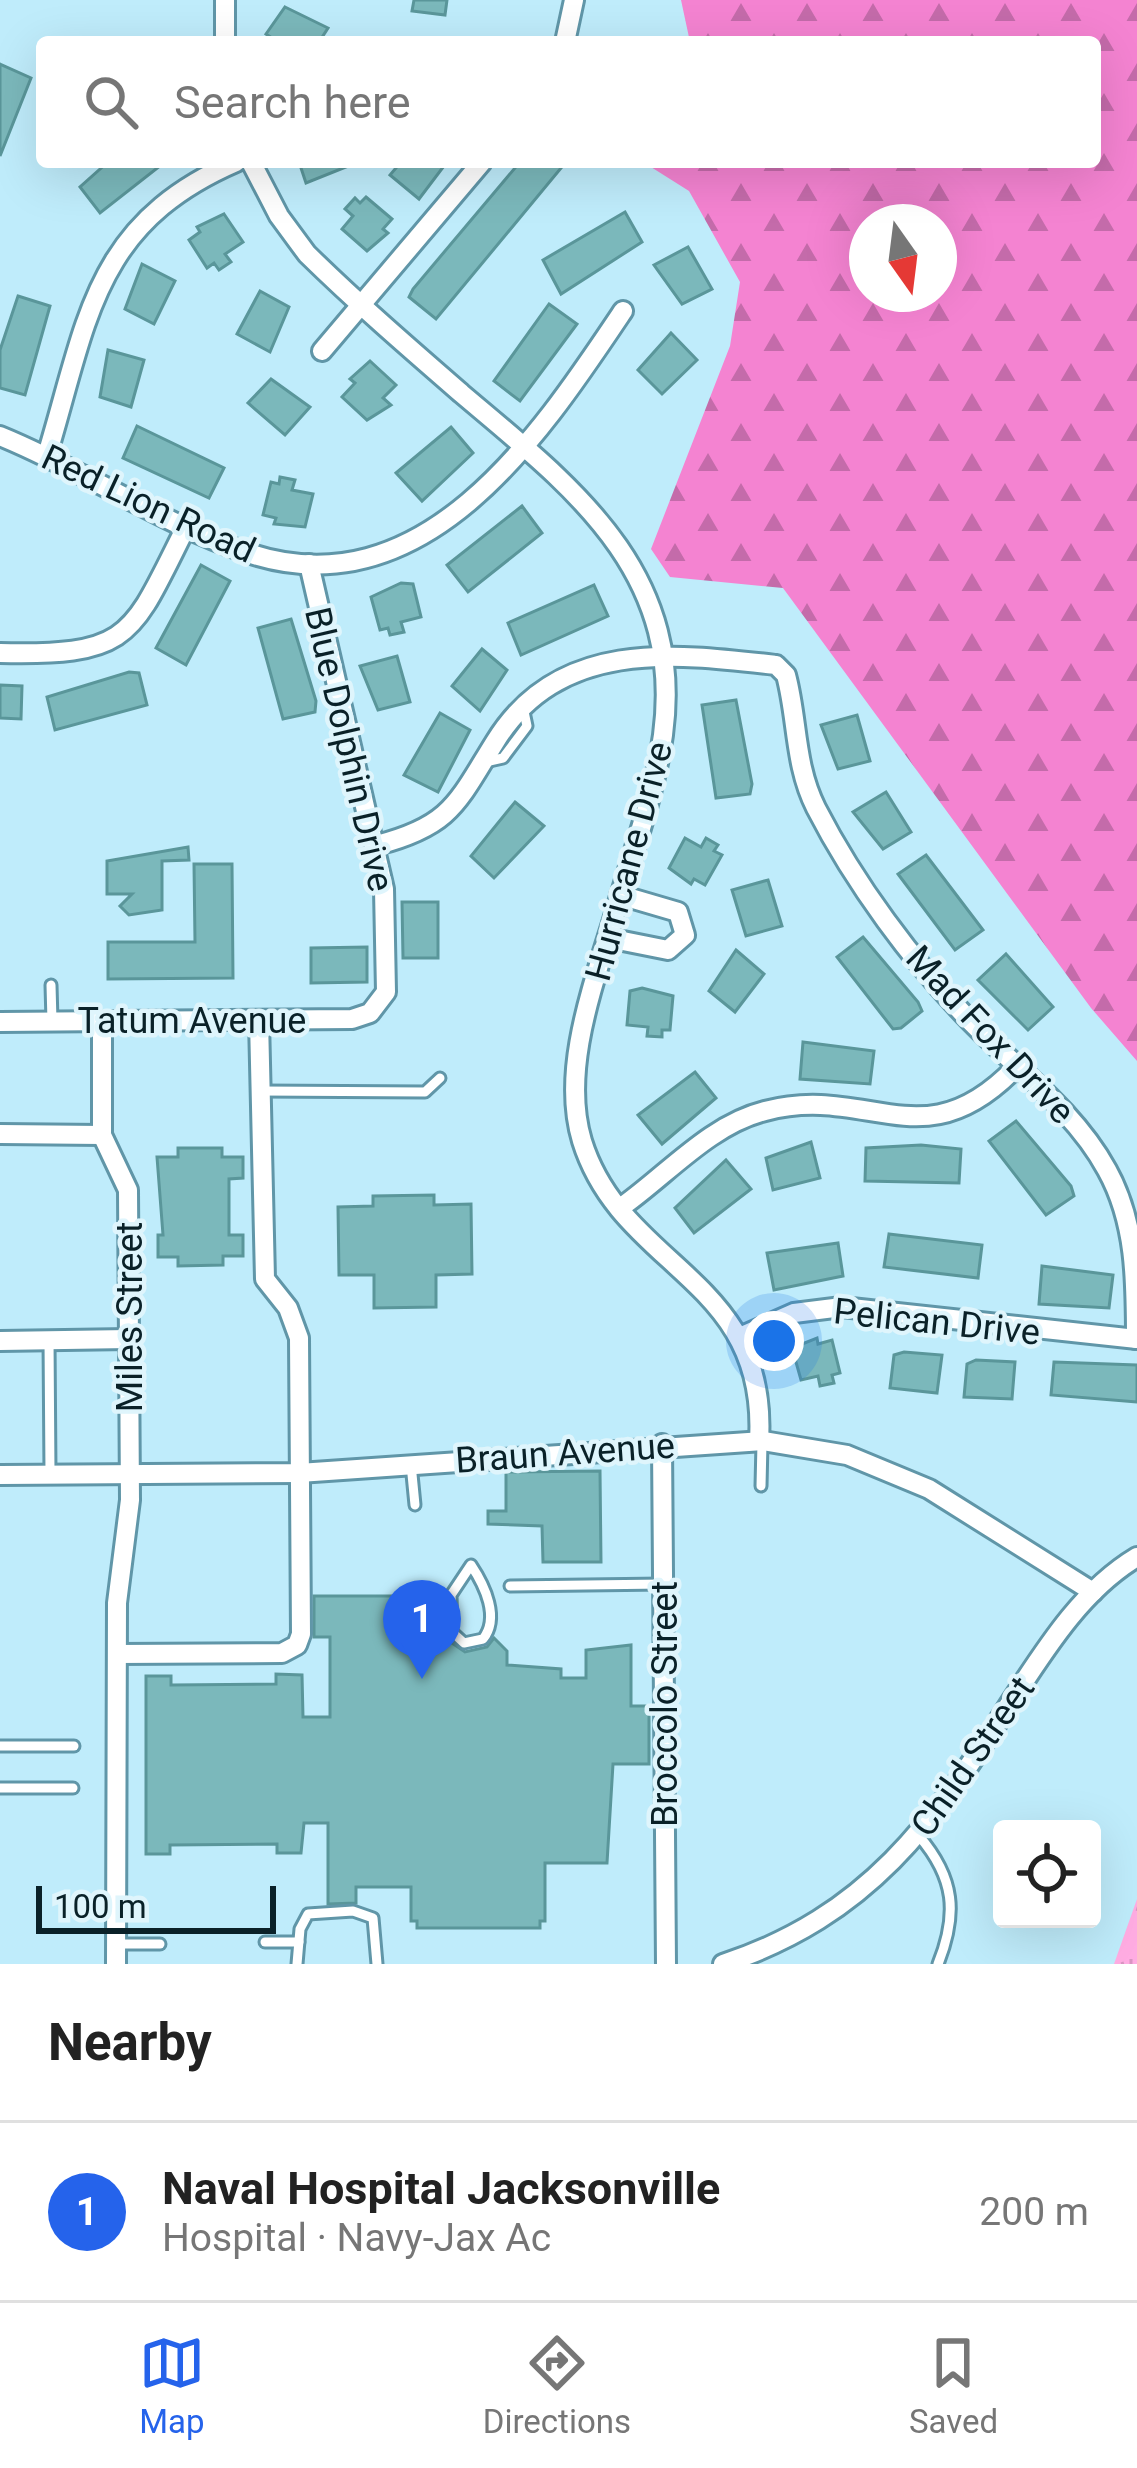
<!DOCTYPE html>
<html lang="en">
<head>
<meta charset="utf-8">
<style>
	:root { --surface:#fff; --page:#f6f6f6; --text:#222; --muted:#767676; --line:#e0e0e0; --accent:#2563eb }
	body { margin:0; font-family:Roboto,sans-serif; background:var(--page); color:var(--text) }
	.controls { position:absolute; right:36px; bottom:36px; display:grid; overflow:hidden; border-radius:12px; box-shadow:0 12px 48px #0002 }
	.controls button { width:108px; height:108px; display:grid; place-items:center; padding:0; border:0; border-bottom:3px solid var(--line); background:var(--surface); color:var(--text); font:60px sans-serif }
	.compass { position:absolute; left:849px; top:204px; width:108px; height:108px; border-radius:50%; background:var(--surface); box-shadow:0 12px 48px #0002; rotate:166deg }
	.scale { position:absolute; left:36px; bottom:30px; width:240px; box-sizing:border-box; padding-left:12px; border:6px solid #0a2128; border-top:0; font-size:33px; line-height:42px; white-space:nowrap; color:#0a2128; -webkit-text-stroke:9px #dff5fc; paint-order:stroke }
	.you { position:absolute; left:774px; top:1341px; width:42px; height:42px; margin:-30px; border:9px solid #fff; border-radius:50%; background:#1a73e8; box-shadow:0 0 0 18px #1a73e833 }
	.badge { display:grid; place-items:center; width:78px; height:78px; border-radius:50%; background:var(--accent); color:#fff; font-size:39px; font-weight:700 }
	.pin { position:absolute; translate:-50% -99px; filter:drop-shadow(0 3px 6px #0008) }
	.pin::after { content:''; position:absolute; top:63px; width:42px; height:36px; background:inherit; clip-path:polygon(0 0,100% 0,50% 100%) }
	.list { margin:0; padding:0; list-style:none }
	h2 { display:flex; justify-content:space-between; align-items:center; height:156px; margin:0; padding:0 48px; font-size:51px }
	h2 small { font-size:39px; font-weight:400; color:var(--muted) }
	.list li { display:grid; grid-template-columns:78px 1fr auto; gap:36px; align-items:center; box-sizing:border-box; height:180px; padding:0 48px; border-top:3px solid var(--line) }
	.list b { display:block; font-size:45px; white-space:nowrap }
	.list p { margin:0; font-size:39px; white-space:nowrap; color:var(--muted) }
	.list em { font-size:39px; font-style:normal; color:var(--muted) }
	.icon { flex:none; width:66px; height:66px; fill:none; stroke:currentColor; stroke-width:2; stroke-linecap:round; stroke-linejoin:round }
	.map { position:relative; flex:none; width:1137px; height:1964px; overflow:hidden }
	.search { position:absolute; background:var(--surface); box-shadow:0 12px 48px #0002; left:36px; right:36px; top:36px; height:132px; display:flex; align-items:center; gap:30px; box-sizing:border-box; padding:0 42px; border-radius:12px; color:var(--muted); font-size:45px }
	.sheet { height:336px; background:var(--surface) }
	nav { display:flex; justify-content:space-around; align-items:center; box-sizing:border-box; height:168px; border-top:3px solid var(--line); background:var(--surface); font-size:33px; color:var(--muted) }
	nav a { display:grid; justify-items:center; gap:6px }
	nav .on { color:var(--accent) }
	.map>svg:first-child { display:block }
	.grass { fill:url(#grass-tufts) }
	.forest { fill:url(#forest-firs); fill-rule:evenodd }
	.building { fill:#7bb8bb; stroke:#5a969a; stroke-width:3 }
	.lines { fill:none; stroke-linecap:round; stroke-linejoin:round }
	.lane-casing { stroke:#6096a8; stroke-width:15 }
	.street-casing { stroke:#6096a8; stroke-width:24 }
	.lane { stroke:#fff; stroke-width:9 }
	.street { stroke:#fff; stroke-width:18 }
	.labels { text-anchor:middle; stroke-width:9; stroke-linejoin:round; paint-order:stroke }
	.street-label { font-size:36px; fill:#0a2128; stroke:#dff5fc }
</style>
</head>
<body>
<div class="map">
<svg width="1137" height="1964" viewBox="0 0 1137 1964">
	<defs>
		<pattern id="grass-tufts" width="24" height="20" patternUnits="userSpaceOnUse" patternTransform="scale(3)"><rect width="24" height="20" fill="#fface2"/><path d="M3 7l-1-3M5 7V3M7 7l1-3M15 17l-1-3M17 17v-4M19 17l1-3" fill="none" stroke="#d994c2"/></pattern>
		<pattern id="forest-firs" width="22" height="20" patternUnits="userSpaceOnUse" patternTransform="scale(3)"><rect width="22" height="20" fill="#f483d1"/><path d="M5 1l3.5 6h-7zM16 11l3.5 6h-7z" fill="#c46baa"/></pattern>
	</defs>
	<rect width="100%" height="100%" fill="#bfecfb"/>
	<!-- grass -->
	<polygon class="grass" points="1137,1899 1137,1964 1114,1964"/>
	<!-- forest -->
	<path class="forest" d="M681,0H1137V1061L1091,1008L783,588L670,577L651,549L730,346L740,282L689,191L643,162H1095V42H690ZM867,222H939V294H867Z"/>
	<!-- building -->
	<g class="building">
		<polygon points="414,0 447,0 445,15 412,11"/>
		<polygon points="285,7 328,28 319,42 278,42 266,34"/>
		<polygon points="0,64 31,78 0,156"/>
		<polygon points="108,162 165,162 100,213 80,187"/>
		<polygon points="299,162 356,162 356,163 306,183"/>
		<polygon points="401,162 447,162 419,199 390,175"/>
		<polygon points="520,162 566,162 436,319 409,297 413,289"/>
		<polygon points="366,197 392,219 383,229 388,233 367,251 342,229 353,216 345,209 355,198 360,203"/>
		<polygon points="625,212 642,242 561,294 543,260"/>
		<polygon points="224,214 243,242 225,254 231,262 219,270 214,263 207,268 189,240 200,232 197,227"/>
		<polygon points="688,247 712,289 682,304 654,265"/>
		<polygon points="142,264 175,281 154,324 125,309"/>
		<polygon points="260,291 289,307 270,352 237,334"/>
		<polygon points="18,296 50,306 25,395 0,388 0,350"/>
		<polygon points="549,304 577,324 520,401 494,381"/>
		<polygon points="671,333 697,360 662,394 638,370"/>
		<polygon points="108,350 144,360 131,407 100,397"/>
		<polygon points="370,361 396,385 383,398 391,405 367,420 342,397 355,383 350,379"/>
		<polygon points="271,379 310,407 285,435 248,403"/>
		<polygon points="137,426 224,468 209,498 123,458"/>
		<polygon points="451,427 473,453 422,501 396,473"/>
		<polygon points="280,477 295,480 292,490 313,494 305,527 274,524 276,518 263,515 271,482 279,484"/>
		<polygon points="522,506 542,533 468,592 447,565"/>
		<polygon points="201,565 230,581 186,665 156,648"/>
		<polygon points="401,583 413,584 421,617 401,622 404,632 390,635 388,628 380,630 371,597"/>
		<polygon points="594,585 608,616 521,655 508,623"/>
		<polygon points="291,619 316,701 315,712 283,719 258,628"/>
		<polygon points="482,649 507,670 480,711 452,686"/>
		<polygon points="397,656 410,702 378,710 360,666"/>
		<polygon points="129,672 139,673 147,705 55,730 47,697"/>
		<polygon points="0,685 22,686 21,719 0,718"/>
		<polygon points="736,700 752,784 750,794 716,798 702,705"/>
		<polygon points="440,713 470,730 438,792 404,775"/>
		<polygon points="857,715 870,761 838,769 821,725"/>
		<polygon points="886,792 911,832 883,849 853,812"/>
		<polygon points="515,802 544,826 494,878 471,856"/>
		<polygon points="685,838 701,847 706,838 718,845 714,851 722,855 705,885 694,879 691,884 669,868"/>
		<polygon points="188,847 189,860 162,861 162,910 129,915 120,906 132,894 107,894 107,861"/>
		<polygon points="926,855 983,930 955,950 898,874"/>
		<polygon points="194,864 232,864 233,978 108,979 108,942 195,942"/>
		<polygon points="768,880 782,926 746,936 732,890"/>
		<polygon points="402,902 438,902 438,958 403,958"/>
		<polygon points="863,937 918,1002 922,1011 901,1028 893,1029 837,957"/>
		<polygon points="367,947 367,982 311,983 311,948"/>
		<polygon points="736,950 764,974 735,1012 709,991"/>
		<polygon points="1006,954 1053,1007 1028,1030 978,980"/>
		<polygon points="642,988 673,996 670,1030 662,1030 662,1037 647,1036 648,1027 627,1025 630,991"/>
		<polygon points="803,1042 874,1051 870,1084 800,1079"/>
		<polygon points="695,1072 716,1098 662,1144 638,1115"/>
		<polygon points="1016,1121 1071,1186 1074,1196 1046,1215 989,1141"/>
		<polygon points="811,1142 820,1178 773,1190 766,1158"/>
		<polygon points="921,1145 961,1149 959,1183 865,1181 866,1148"/>
		<polygon points="178,1148 222,1148 222,1157 243,1157 243,1178 229,1179 229,1235 243,1235 243,1256 223,1256 223,1265 178,1266 178,1257 158,1257 158,1235 163,1235 157,1157 178,1157"/>
		<polygon points="726,1160 751,1189 694,1233 675,1208"/>
		<polygon points="434,1195 434,1205 471,1204 472,1274 436,1275 436,1307 374,1308 374,1275 339,1275 338,1207 373,1206 373,1196"/>
		<polygon points="889,1234 982,1245 978,1278 884,1267"/>
		<polygon points="838,1243 843,1276 774,1290 767,1253"/>
		<polygon points="1042,1266 1113,1275 1109,1308 1039,1304"/>
		<polygon points="817,1338 818,1344 832,1340 840,1373 832,1375 834,1383 820,1386 818,1376 801,1380 792,1348"/>
		<polygon points="904,1352 942,1355 937,1393 890,1388 894,1355"/>
		<polygon points="976,1360 1015,1362 1012,1399 964,1397 967,1364"/>
		<polygon points="1054,1362 1137,1365 1137,1402 1051,1395"/>
		<polygon points="600,1471 601,1562 543,1562 542,1526 488,1524 488,1511 506,1511 506,1472"/>
		<polygon points="314,1596 430,1596 430,1654 446,1639 465,1652 487,1647 494,1638 507,1651 507,1665 561,1669 561,1678 586,1678 586,1650 631,1645 631,1706 649,1706 649,1764 613,1764 607,1863 545,1863 545,1921 540,1921 540,1928 417,1928 417,1921 411,1921 411,1887 356,1887 356,1903 328,1904 328,1823 304,1823 301,1853 277,1853 277,1844 170,1845 170,1854 146,1854 146,1676 171,1676 171,1685 276,1684 276,1674 302,1675 303,1717 330,1717 330,1637 314,1637"/>
	</g>
	<g class="lines">
		<defs>
			<g id="lane">
				<polyline points="485,762 503,758 527,726 523,707"/>
				<polyline points="51,985 52,1021"/>
				<polyline points="261,1091 425,1092 440,1078"/>
				<polyline points="49,1340 50,1473"/>
				<polyline points="411,1464 415,1505"/>
				<polyline points="761,1486 762,1443"/>
				<path d="M471,1565C485,1586 500,1618 483,1639L464,1643L452,1632L451,1595Z"/>
				<polyline points="510,1586 663,1584"/>
				<polyline points="0,1746 74,1746"/>
				<polyline points="0,1788 73,1788"/>
				<path d="M919,1836C955,1878 958,1914 938,1964"/>
				<polyline points="265,1942 299,1942"/>
				<polyline points="118,1944 160,1944"/>
				<polyline points="297,1964 300,1929 308,1914 353,1911 373,1918 377,1964"/>
			</g>
			<g id="street">
				<polyline points="225,42 225,0"/>
				<polyline points="565,42 574,0"/>
				<path d="M251,162L279,216L307,254C357,303 409,348 462,394C572,487 685,571 663,735C655,793 632,854 616,910C595,981 560,1068 582,1141C622,1270 769,1277 759,1441"/>
				<polyline points="322,351 482,162"/>
				<path d="M0,436C84,470 162,524 248,553C424,612 540,435 623,311"/>
				<path d="M47,455C88,320 93,224 236,162"/>
				<path d="M0,653C133,656 131,636 187,525"/>
				<path d="M377,845C451,826 457,803 495,742C558,639 673,653 776,665L786,675C798,720 794,764 816,808C855,884 912,961 971,1022C1017,1069 1075,1111 1107,1170C1136,1222 1136,1281 1136,1339"/>
				<polyline points="608,938 668,950 685,935 678,912 620,895"/>
				<polyline points="102,1021 102,1135 128,1190 130,1500 117,1603 116,1964"/>
				<polyline points="0,1022 352,1019 370,1013 386,992 384,889 309,564"/>
				<polyline points="0,1134 102,1135"/>
				<path d="M620,1208C666,1176 709,1125 765,1111C869,1083 923,1164 1016,1067"/>
				<polyline points="742,1336 794,1313 842,1307 1137,1339"/>
				<polyline points="0,1341 129,1339"/>
				<polyline points="662,1444 666,1964"/>
				<polyline points="0,1475 299,1473 763,1441 847,1455 929,1489 1093,1592"/>
				<polyline points="117,1654 282,1653 297,1645 301,1634 299,1338 288,1308 265,1279 259,1020"/>
				<path d="M723,1964C868,1916 933,1824 1012,1700C1046,1648 1082,1590 1137,1557"/>
			</g>
		</defs>
		<!-- lane casing -->
		<use href="#lane" class="lane-casing"/>
		<!-- street casing -->
		<use href="#street" class="street-casing"/>
		<!-- lane -->
		<use href="#lane" class="lane"/>
		<!-- street -->
		<use href="#street" class="street"/>
	</g>
	<g class="labels">
		<!-- street labels -->
		<g class="street-label">
			<text transform="translate(149 503) rotate(25)" y="13">Red Lion Road</text>
			<text transform="translate(350 749) rotate(77)" y="13">Blue Dolphin Drive</text>
			<text transform="translate(628 861) rotate(-75)" y="13">Hurricane Drive</text>
			<text x="192" y="1033">Tatum Avenue</text>
			<text transform="translate(991 1034) rotate(47)" y="13">Mad Fox Drive</text>
			<text transform="translate(129 1317) rotate(-90)" y="13">Miles Street</text>
			<text transform="translate(937 1321) rotate(6)" y="13">Pelican Drive</text>
			<text transform="translate(565 1452) rotate(-4)" y="13">Braun Avenue</text>
			<text transform="translate(664 1704) rotate(-90)" y="13">Broccolo Street</text>
			<text transform="translate(972 1756) rotate(-55)" y="13">Child Street</text>
		</g>
	</g>
</svg>
<div class="controls">
<button><svg class="icon" aria-label="locate" viewBox="0 0 24 24"><circle cx="12" cy="12" r="6"/><path d="M12 2v4M12 18v4M2 12h4M18 12h4"/></svg></button>
</div>
<svg class="compass" viewBox="-18 -18 36 36"><path d="M0-13l5 13h-10z" fill="#e53935"/><path d="M0 13l5-13h-10z" fill="#767676"/></svg>
<div class="scale">100 m</div>
<div class="you"></div>
<div class="pin badge" style="left:422px;top:1679px">1</div>
<div class="search"><svg class="icon" aria-label="search" viewBox="0 0 24 24"><circle cx="10" cy="10" r="6"/><path d="M15 15l6 6"/></svg>Search here</div>
</div>
<section class="sheet">
<h2>Nearby<small></small></h2>
<ul class="list">
<li><span class="badge">1</span><div><b>Naval Hospital Jacksonville</b><p>Hospital · Navy-Jax Ac</p></div><em>200 m</em></li>
</ul>
</section>
<nav>
<a class="on"><svg class="icon" aria-label="map" viewBox="0 0 24 24"><path d="M3 6l6-2 6 2 6-2v14l-6 2-6-2-6 2zM9 4v14M15 6v14"/></svg>Map</a>
<a><svg class="icon" aria-label="directions" viewBox="0 0 24 24"><path d="M12 3l9 9-9 9-9-9zM9 14v-3h6M13 9l2 2-2 2"/></svg>Directions</a>
<a><svg class="icon" aria-label="saved" viewBox="0 0 24 24"><path d="M7 4h10v16l-5-4-5 4z"/></svg>Saved</a>
</nav>
</body>
</html>
